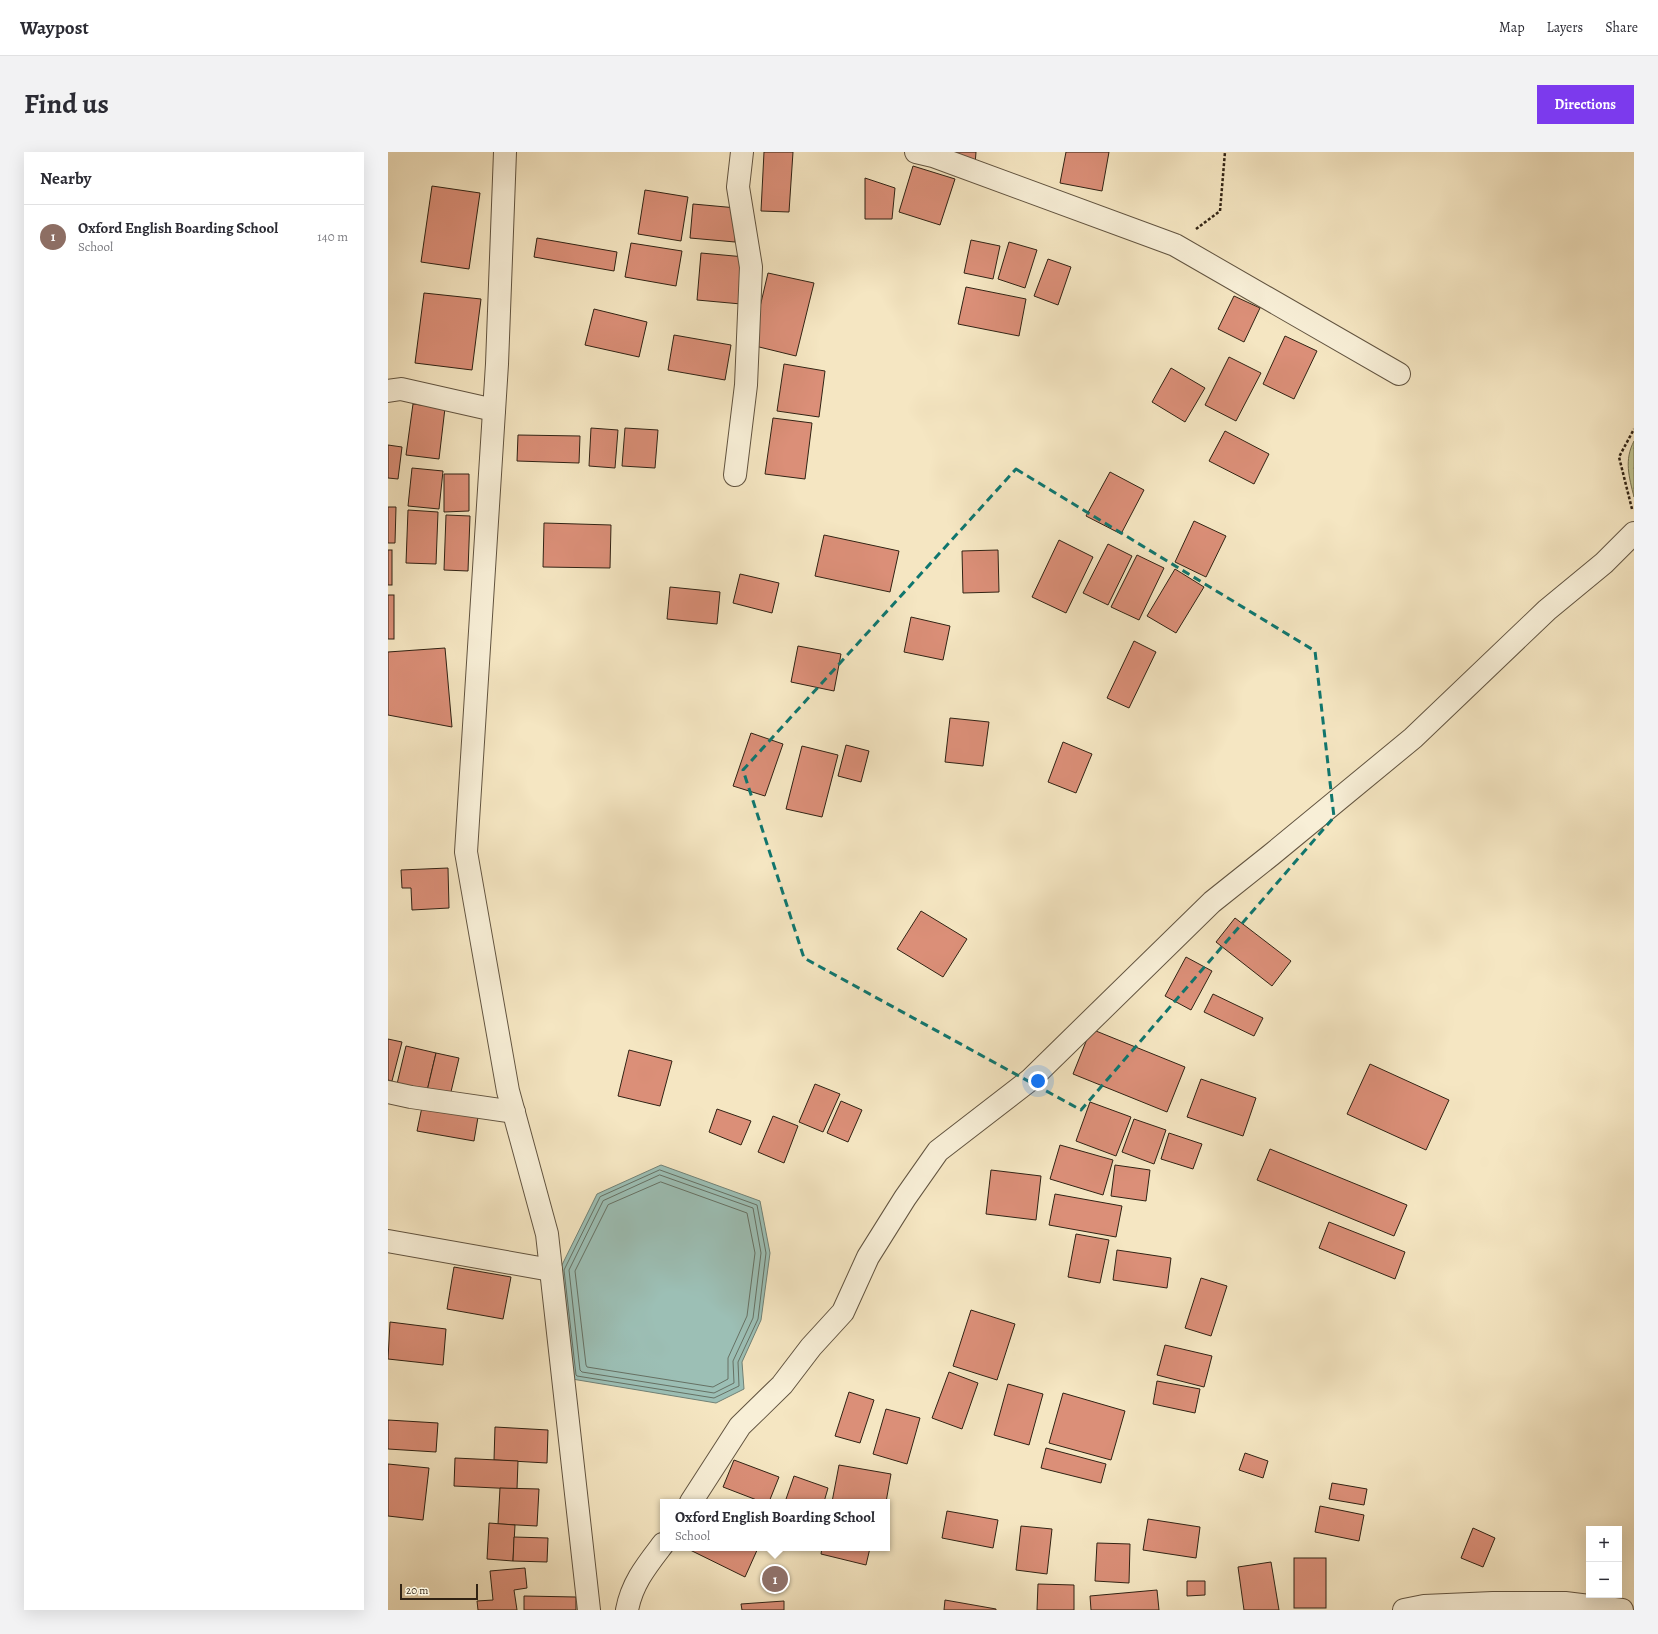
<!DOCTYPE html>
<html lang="en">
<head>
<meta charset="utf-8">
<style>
	:root { --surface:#fff; --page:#f2f2f3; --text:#2b2b33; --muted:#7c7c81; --line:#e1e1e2; --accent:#7c3aed }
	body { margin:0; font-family:Alegreya,serif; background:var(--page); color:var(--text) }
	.controls { position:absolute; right:12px; bottom:12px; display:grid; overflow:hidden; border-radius:0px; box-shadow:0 4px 16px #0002 }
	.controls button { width:36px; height:36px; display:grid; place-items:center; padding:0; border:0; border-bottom:1px solid var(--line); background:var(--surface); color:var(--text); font:20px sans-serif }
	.scale { position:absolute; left:12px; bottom:10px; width:78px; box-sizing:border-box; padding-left:4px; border:2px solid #312314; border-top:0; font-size:11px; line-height:14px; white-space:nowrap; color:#312314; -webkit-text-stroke:3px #f8efd7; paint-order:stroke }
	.you { position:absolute; left:650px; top:929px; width:14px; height:14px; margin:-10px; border:3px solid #fff; border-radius:50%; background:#1a73e8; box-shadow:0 0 0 6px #1a73e833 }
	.badge { display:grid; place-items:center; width:26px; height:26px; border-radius:50%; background:var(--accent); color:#fff; font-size:13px; font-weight:700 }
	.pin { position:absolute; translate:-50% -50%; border:2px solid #fff; box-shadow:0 1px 4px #0006 }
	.popup { position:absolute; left:272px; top:1347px; width:230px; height:52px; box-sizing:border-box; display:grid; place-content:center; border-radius:0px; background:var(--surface); filter:drop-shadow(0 1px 3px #0005); font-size:13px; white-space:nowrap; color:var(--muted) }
	.popup b { font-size:15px; color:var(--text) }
	.popup::after { content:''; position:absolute; left:50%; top:100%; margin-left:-8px; border:8px solid transparent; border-top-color:var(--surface) }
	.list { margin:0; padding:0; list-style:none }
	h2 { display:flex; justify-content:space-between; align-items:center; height:52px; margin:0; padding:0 16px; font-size:17px }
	h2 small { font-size:13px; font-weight:400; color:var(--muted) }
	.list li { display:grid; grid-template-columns:26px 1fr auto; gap:12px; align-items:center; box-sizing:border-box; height:64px; padding:0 16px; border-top:1px solid var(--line) }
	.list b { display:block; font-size:15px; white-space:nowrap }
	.list p { margin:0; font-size:13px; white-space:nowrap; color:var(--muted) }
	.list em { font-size:13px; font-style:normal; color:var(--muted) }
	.map { position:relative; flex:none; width:1246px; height:1458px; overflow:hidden; border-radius:0px }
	header { display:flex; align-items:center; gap:24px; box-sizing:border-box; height:56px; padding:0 20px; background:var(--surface); border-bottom:1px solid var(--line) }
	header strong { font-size:19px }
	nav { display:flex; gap:22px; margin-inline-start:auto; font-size:14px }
	.intro { display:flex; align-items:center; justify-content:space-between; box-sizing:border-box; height:96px; padding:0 24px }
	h1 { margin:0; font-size:28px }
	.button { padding:10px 18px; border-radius:0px; background:var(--accent); color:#fff; font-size:14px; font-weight:700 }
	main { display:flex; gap:24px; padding:0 24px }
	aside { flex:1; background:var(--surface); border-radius:0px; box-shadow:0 4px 16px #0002 }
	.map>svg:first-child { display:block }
	.forest { fill:url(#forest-firs); stroke:#787452 }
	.water { fill:#9cbfb5; stroke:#718175 }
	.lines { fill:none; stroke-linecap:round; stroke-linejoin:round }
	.shore { stroke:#667164; stroke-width:1 }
	.building { fill:#db8f78; stroke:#312314 }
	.minor-casing { stroke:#625440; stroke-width:24 }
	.path { stroke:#312314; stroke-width:2.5; stroke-dasharray:3 2; stroke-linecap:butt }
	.minor { stroke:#f8efd7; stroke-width:22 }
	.marked { fill:none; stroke:#0f766e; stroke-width:3; stroke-dasharray:8 5; stroke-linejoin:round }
</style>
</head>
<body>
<header>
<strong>Waypost</strong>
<nav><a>Map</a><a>Layers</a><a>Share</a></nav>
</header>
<div class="intro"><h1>Find us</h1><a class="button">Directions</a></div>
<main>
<aside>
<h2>Nearby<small></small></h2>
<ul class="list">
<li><span class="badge" style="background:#8d6e63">1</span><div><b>Oxford English Boarding School</b><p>School</p></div><em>140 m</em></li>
</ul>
</aside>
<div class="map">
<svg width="1246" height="1458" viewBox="0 0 1246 1458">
	<defs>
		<pattern id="forest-firs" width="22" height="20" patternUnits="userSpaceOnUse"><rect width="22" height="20" fill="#bfc491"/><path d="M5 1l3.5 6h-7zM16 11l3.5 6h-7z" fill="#a5a87c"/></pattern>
	</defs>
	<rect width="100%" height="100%" fill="#f5e6c2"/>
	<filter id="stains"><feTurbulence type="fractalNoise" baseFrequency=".005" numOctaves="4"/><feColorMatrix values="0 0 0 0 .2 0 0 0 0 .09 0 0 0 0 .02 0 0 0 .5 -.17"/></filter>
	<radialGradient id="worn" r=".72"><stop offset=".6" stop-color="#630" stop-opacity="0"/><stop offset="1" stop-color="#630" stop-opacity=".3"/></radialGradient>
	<!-- forest -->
	<path class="forest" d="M1246,289V345C1241,325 1236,308 1246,289Z"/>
	<!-- water -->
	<polygon class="water" points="273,1013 372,1049 382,1101 373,1168 354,1210 356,1237 328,1251 184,1227 172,1117 209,1042"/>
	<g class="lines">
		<!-- shore -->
		<g class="shore">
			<polygon points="272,1018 369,1053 378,1101 370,1167 350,1210 351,1234 326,1246 189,1224 188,1223 176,1118 212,1045"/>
			<polygon points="272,1023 365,1056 373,1101 365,1166 345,1209 346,1231 326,1241 194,1220 192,1218 181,1118 215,1049"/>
			<polygon points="273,1030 359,1061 367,1101 359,1164 340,1206 340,1227 325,1235 199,1215 198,1213 187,1119 220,1053"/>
		</g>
	</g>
	<!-- building -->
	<g class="building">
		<polygon points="376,0 405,0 401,60 373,59"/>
		<polygon points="532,0 588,0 587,13"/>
		<polygon points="678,0 721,0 714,39 672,31"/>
		<polygon points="525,14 567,27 552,73 511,60"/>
		<polygon points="477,26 507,36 504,67 477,67"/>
		<polygon points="44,34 92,41 81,117 33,110"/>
		<polygon points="257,38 300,45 293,89 250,82"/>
		<polygon points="305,52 349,56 347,90 302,86"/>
		<polygon points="149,86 229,100 226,119 146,105"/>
		<polygon points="583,88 612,94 605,127 576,121"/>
		<polygon points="621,90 649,98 637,136 610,127"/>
		<polygon points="243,91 294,99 288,134 237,125"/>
		<polygon points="313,101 357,105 353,152 309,148"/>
		<polygon points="660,107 683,115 670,153 646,144"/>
		<polygon points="380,121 426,131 408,204 363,193"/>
		<polygon points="578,135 638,147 631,184 570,172"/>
		<polygon points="36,141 93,147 84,218 27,211"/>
		<polygon points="846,144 872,156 856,190 830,177"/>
		<polygon points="206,157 259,170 251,205 197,193"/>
		<polygon points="286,183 343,193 337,228 280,218"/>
		<polygon points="897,184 929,199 906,247 875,232"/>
		<polygon points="841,205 873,221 848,269 817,253"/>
		<polygon points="396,212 437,219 431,265 389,259"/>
		<polygon points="783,216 817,236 797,270 764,250"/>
		<polygon points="25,252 57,256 51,307 18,303"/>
		<polygon points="385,266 424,271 417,327 377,322"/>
		<polygon points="203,276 230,278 227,316 201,314"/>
		<polygon points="237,276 270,278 267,316 234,314"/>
		<polygon points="837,279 881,302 866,332 821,309"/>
		<polygon points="130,283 192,284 191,311 129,309"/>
		<polygon points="0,293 14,295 10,327 0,326"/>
		<polygon points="24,316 55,319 51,357 20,354"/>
		<polygon points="722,320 756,338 733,382 698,364"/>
		<polygon points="56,322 81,322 81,359 56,360"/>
		<polygon points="0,355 8,355 7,391 0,391"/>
		<polygon points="20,358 50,360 48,412 18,411"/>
		<polygon points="58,363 82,364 80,419 56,418"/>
		<polygon points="806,369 838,384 818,425 787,410"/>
		<polygon points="156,371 223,373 222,416 155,415"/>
		<polygon points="436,383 511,399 502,440 427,424"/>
		<polygon points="671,388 705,405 678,461 644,445"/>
		<polygon points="720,392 744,404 720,453 695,441"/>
		<rect x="0" y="398" width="4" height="35"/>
		<polygon points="610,398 611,440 575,441 574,399"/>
		<polygon points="749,403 776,416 751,468 723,455"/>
		<polygon points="787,417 816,435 788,481 759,464"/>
		<polygon points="352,422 391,431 384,461 345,451"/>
		<polygon points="282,435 332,440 329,472 279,467"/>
		<rect x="0" y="443" width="6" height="44"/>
		<polygon points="523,465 562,474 555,508 516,500"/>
		<polygon points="746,489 768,500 741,556 719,546"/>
		<polygon points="410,494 453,502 446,539 403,530"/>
		<polygon points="57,496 64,575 0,563 0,500"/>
		<polygon points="562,566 601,570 595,614 557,610"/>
		<polygon points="363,581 395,592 377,644 345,634"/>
		<polygon points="675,590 704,602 688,641 660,630"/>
		<polygon points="458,593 481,599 473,630 450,624"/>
		<polygon points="414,594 450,603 434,665 398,657"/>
		<polygon points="60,716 61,756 24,758 23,736 14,736 13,718"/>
		<polygon points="533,759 579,787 555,825 509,797"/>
		<polygon points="847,766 903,809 884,834 828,790"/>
		<polygon points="798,805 824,819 803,858 777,844"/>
		<polygon points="825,842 875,866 866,884 816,860"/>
		<polygon points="703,877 797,915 779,960 685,922"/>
		<polygon points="0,887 14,890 4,929 0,928"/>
		<polygon points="18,894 48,901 39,939 9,932"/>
		<polygon points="241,898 284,909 272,954 230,944"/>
		<polygon points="48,901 71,906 62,944 39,939"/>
		<polygon points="982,912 1061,948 1038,998 959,962"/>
		<polygon points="813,927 868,946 855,984 799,965"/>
		<polygon points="427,932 452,942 435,980 411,970"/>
		<polygon points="453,949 474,958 460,990 439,981"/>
		<polygon points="702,950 743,965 728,1004 688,989"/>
		<polygon points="34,955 90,965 86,989 29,979"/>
		<polygon points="329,957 363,969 353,993 321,980"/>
		<polygon points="385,964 410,974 396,1011 370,1000"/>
		<polygon points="746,967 778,978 766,1012 734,1000"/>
		<polygon points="781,981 814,992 805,1017 773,1007"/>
		<polygon points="672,993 725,1008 715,1043 662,1027"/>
		<polygon points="882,997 1019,1053 1006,1084 869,1028"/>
		<polygon points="727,1013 762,1018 758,1049 723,1044"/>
		<polygon points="603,1018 653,1024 648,1068 598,1062"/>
		<polygon points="667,1042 734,1054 728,1085 661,1073"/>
		<polygon points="941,1070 1017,1100 1007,1127 931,1096"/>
		<polygon points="688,1082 721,1088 712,1131 680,1125"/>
		<polygon points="729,1098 783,1106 779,1136 725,1128"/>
		<polygon points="66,1115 123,1125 115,1167 59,1157"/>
		<polygon points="813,1126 839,1134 823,1184 797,1176"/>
		<polygon points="583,1158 627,1172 609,1228 565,1214"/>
		<polygon points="2,1170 58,1177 55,1213 0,1207"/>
		<polygon points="777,1193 824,1204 816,1235 769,1223"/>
		<polygon points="561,1220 590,1231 574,1277 544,1266"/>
		<polygon points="769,1229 812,1237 807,1261 765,1252"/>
		<polygon points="620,1232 655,1242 641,1293 606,1283"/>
		<polygon points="461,1240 486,1248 472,1291 447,1284"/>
		<polygon points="675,1241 737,1259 723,1308 661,1291"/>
		<polygon points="498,1257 532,1266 519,1312 485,1302"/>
		<polygon points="0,1268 50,1271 48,1300 0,1297"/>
		<polygon points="107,1275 160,1278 159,1311 106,1308"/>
		<polygon points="658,1296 718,1312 713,1331 653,1316"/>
		<polygon points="857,1301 880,1309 875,1326 851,1318"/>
		<polygon points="67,1306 130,1309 129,1337 66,1334"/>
		<polygon points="346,1308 391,1325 381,1350 374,1350 335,1335"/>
		<polygon points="0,1312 41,1316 35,1368 0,1364"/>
		<polygon points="451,1313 503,1322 498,1350 444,1350"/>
		<polygon points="406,1324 440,1336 436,1350 397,1350"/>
		<polygon points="944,1331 979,1337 976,1353 941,1347"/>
		<polygon points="112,1336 151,1337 149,1374 110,1372"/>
		<polygon points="932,1354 976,1363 971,1389 927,1380"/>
		<polygon points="559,1359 610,1368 605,1396 554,1386"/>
		<polygon points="760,1367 812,1375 808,1406 755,1398"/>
		<polygon points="101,1371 127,1373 125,1409 99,1407"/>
		<polygon points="633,1374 664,1377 659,1422 628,1418"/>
		<polygon points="1085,1376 1107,1386 1095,1415 1073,1406"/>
		<polygon points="126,1385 160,1386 159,1410 125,1409"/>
		<polygon points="709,1391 742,1392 741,1431 707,1429"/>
		<polygon points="298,1396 370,1396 357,1425"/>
		<polygon points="434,1396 482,1396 478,1413 433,1402"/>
		<rect x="906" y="1406" width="32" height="50"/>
		<polygon points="883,1410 891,1458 856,1458 850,1415"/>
		<polygon points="137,1416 139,1436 126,1438 129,1458 90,1458 89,1449 105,1448 102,1419"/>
		<polygon points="799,1429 817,1429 817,1443 799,1444"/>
		<polygon points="650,1432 686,1433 686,1458 649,1458"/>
		<polygon points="769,1438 771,1458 703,1458 702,1444"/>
		<polygon points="136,1444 188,1445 188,1458 136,1458"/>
		<polygon points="557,1448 608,1457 608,1458 556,1458"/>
		<polygon points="396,1449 396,1458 354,1458 353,1452"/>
	</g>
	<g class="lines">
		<defs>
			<g id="minor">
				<polyline points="117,0 109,212 78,700 120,939 159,1082 201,1458"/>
				<polyline points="528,0 545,4 787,93 1011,222"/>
				<polyline points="0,239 13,237 106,258"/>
				<polyline points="347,323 358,233 363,115 350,35 354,0"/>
				<polyline points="0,940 23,945 126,960"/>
				<polyline points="0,1089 163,1118"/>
				<polyline points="303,1350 352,1274 394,1233 423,1195 455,1160 480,1105 517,1046 550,999 642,928 824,750 883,703 1025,586 1159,458 1216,411 1246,381"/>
				<path d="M239,1458C244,1431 259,1413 275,1392"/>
				<polyline points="1016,1458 1036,1454 1105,1451 1177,1451 1234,1458"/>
			</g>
		</defs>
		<!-- minor casing -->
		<use href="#minor" class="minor-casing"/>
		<!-- path -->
		<g class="path">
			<polyline points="808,77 832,59 837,0"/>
			<polyline points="1244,357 1231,305 1246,277"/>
		</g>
		<!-- minor -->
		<use href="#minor" class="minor"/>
	</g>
	<!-- marked area -->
	<path class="marked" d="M628,317L927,499L946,665L693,958L416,806L355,618Z"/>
	<rect width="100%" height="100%" filter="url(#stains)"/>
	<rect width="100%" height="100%" fill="url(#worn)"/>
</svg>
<div class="controls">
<button>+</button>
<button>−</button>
</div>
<div class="scale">20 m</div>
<div class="you"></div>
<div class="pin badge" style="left:387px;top:1427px;background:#8d6e63">1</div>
<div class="popup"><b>Oxford English Boarding School</b>School</div>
</div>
</main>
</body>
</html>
